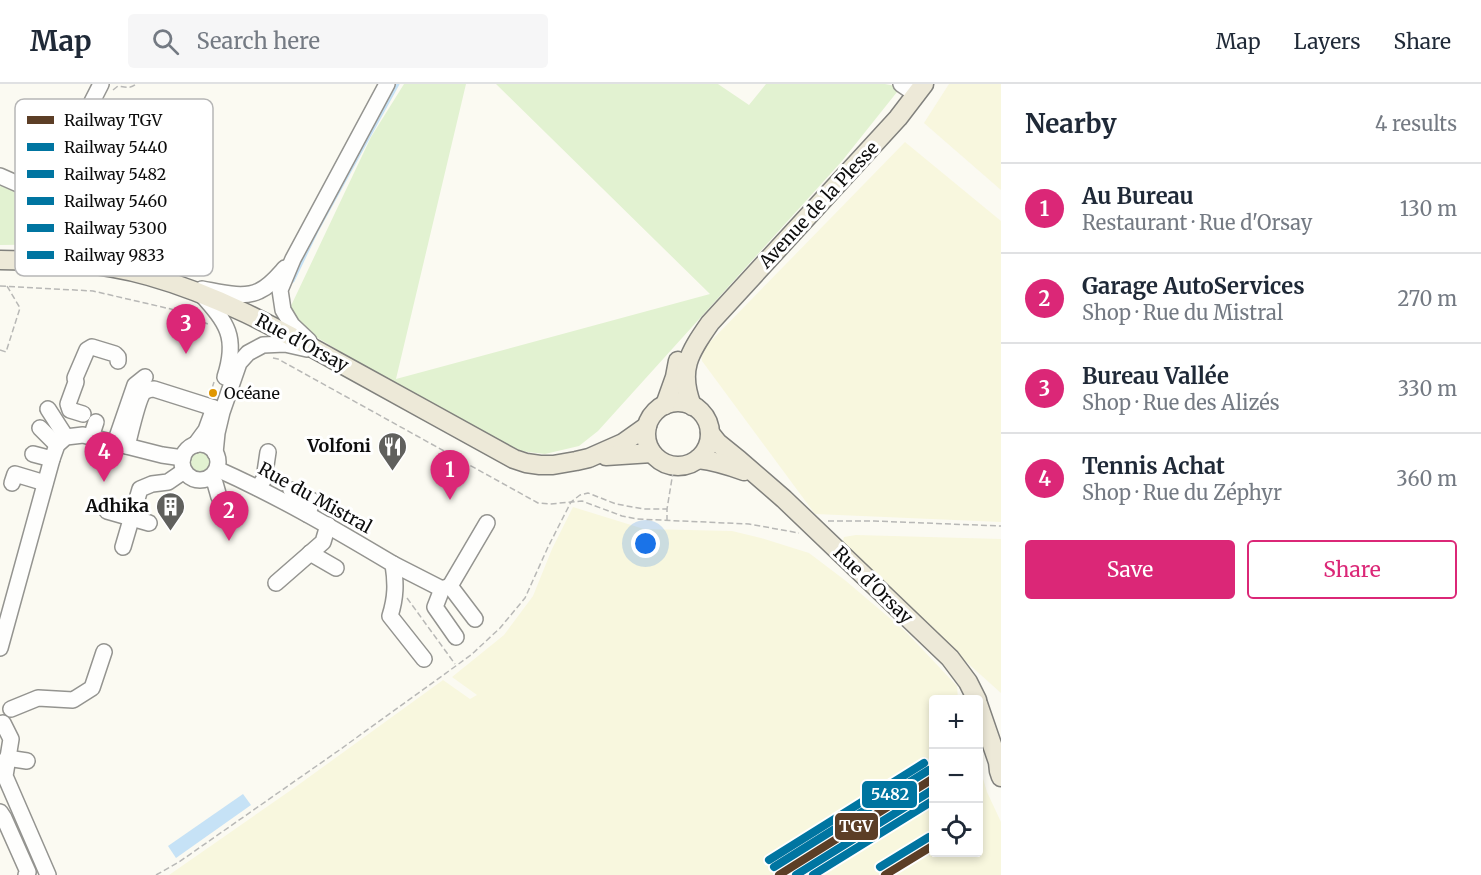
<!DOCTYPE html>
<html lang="en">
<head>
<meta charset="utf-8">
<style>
	:root { --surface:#fff; --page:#f6f6f7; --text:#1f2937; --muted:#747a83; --line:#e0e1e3; --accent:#db2777 }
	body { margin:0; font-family:Merriweather,serif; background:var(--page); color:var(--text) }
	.controls { position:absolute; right:18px; bottom:18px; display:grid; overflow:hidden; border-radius:6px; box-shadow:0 3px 9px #0003 }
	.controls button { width:54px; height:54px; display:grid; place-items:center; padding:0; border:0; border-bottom:2px solid var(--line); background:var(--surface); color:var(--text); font:30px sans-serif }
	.you { position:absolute; left:646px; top:460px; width:21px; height:21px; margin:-15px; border:4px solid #fff; border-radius:50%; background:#1a73e8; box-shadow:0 0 0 9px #1a73e833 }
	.badge { display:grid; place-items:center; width:39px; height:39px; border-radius:50%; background:var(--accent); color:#fff; font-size:20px; font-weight:700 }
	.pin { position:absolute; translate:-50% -50px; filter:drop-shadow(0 2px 3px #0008) }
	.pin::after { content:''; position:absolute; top:32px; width:21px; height:18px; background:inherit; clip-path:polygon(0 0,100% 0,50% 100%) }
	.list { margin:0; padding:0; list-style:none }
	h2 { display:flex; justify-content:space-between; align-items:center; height:78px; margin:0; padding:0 24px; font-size:26px }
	h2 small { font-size:20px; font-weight:400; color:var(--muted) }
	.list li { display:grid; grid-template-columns:39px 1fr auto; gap:18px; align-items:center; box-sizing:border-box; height:90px; padding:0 24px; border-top:2px solid var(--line) }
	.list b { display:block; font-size:22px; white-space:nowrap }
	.list p { margin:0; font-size:20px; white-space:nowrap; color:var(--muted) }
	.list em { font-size:20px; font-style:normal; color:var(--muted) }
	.actions { display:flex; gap:12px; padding:18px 24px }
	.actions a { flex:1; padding:14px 0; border:2px solid var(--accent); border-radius:6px; text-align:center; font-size:21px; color:var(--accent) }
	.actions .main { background:var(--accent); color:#fff }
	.icon { flex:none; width:33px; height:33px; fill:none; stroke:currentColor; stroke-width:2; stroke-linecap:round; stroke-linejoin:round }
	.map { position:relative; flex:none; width:1001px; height:791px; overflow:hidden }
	header { display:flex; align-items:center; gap:36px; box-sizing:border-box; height:84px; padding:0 30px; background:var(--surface); border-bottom:2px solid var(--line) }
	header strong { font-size:28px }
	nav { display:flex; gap:33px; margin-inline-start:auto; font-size:21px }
	.search { width:420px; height:54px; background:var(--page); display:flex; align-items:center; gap:15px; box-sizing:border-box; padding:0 21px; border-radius:6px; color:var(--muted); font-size:22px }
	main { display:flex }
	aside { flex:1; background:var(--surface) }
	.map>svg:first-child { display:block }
	.farmland { fill:#f8f7de }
	.green { fill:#e2f2d1 }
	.water { fill:#c6e2f6 }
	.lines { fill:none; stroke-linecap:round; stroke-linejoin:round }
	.stream { stroke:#c6e2f6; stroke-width:3 }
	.minor-casing { stroke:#949490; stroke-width:18 }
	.major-casing { stroke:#81817d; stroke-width:21 }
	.path { stroke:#b8b8b6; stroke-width:1.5; stroke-dasharray:6 3; stroke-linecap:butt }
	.minor { stroke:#fefefd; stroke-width:15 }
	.major { stroke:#ede9d8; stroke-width:18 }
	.rail-1-casing { stroke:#fff; stroke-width:12 }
	.rail-2-casing { stroke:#fff; stroke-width:12 }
	.rail-3-casing { stroke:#fff; stroke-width:12 }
	.rail-4-casing { stroke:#fff; stroke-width:12 }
	.rail-5-casing { stroke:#fff; stroke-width:12 }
	.rail-6-casing { stroke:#fff; stroke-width:12 }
	.rail-1 { stroke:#5c3e26; stroke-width:8 }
	.rail-2 { stroke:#0075a1; stroke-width:8 }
	.rail-3 { stroke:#0075a1; stroke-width:8 }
	.rail-4 { stroke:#0075a1; stroke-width:8 }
	.rail-5 { stroke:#0075a1; stroke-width:8 }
	.rail-6 { stroke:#0075a1; stroke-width:8 }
	.bus-dot { fill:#e09701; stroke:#fff; stroke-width:2 }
	.labels { text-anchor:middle; stroke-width:6; stroke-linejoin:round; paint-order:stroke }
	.bus-label { font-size:16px; fill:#0d0d0d; stroke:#fff; text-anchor:start }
	.street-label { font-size:18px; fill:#0d0d0d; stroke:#fff }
	.poi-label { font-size:18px; font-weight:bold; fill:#0d0d0d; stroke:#fff; text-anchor:end }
	.key { fill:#fff; stroke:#b6b6b6; stroke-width:1.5 }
	.key-label { font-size:16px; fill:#0d0d0d }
	.line-badge { stroke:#fff; stroke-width:2 }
	.badge-label { font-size:16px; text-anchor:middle; font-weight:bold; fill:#fff }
</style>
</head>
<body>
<header>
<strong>Map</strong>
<div class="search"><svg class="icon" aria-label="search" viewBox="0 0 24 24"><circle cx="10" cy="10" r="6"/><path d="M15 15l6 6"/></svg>Search here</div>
<nav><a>Map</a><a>Layers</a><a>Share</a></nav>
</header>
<main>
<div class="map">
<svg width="1001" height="791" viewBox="0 0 1001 791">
	<rect width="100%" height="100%" fill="#fbfaf2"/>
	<!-- farmland -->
	<g class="farmland">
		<polygon points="949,0 1001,0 1001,106 924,39"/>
		<polygon points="905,58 1001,137 1001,438 815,430 702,277 701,271 706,262"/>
		<polygon points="573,423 644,445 732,447 761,454 809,469 846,497 906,548 957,602 958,615 934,616 934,768 978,768 979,681 987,708 1001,738 1001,791 169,791 294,704 443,596 470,615 477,611 452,593 504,551 533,512 552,465"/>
		<polygon points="856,451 1001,455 1001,609 855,478 842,460 844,453"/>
	</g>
	<!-- green -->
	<g class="green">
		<polygon points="404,0 466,0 396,295 710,210 496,0 718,0 749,21 766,0 885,0 901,3 842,77 598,347 579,362 545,370 511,366 447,331 311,250 303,244 289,226 371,53"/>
		<path d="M0,101L31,116L35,129C54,137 74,145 88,160L0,161Z"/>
		<circle cx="200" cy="378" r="12"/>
	</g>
	<!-- water -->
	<polygon class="water" points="243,710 251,721 176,774 168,762"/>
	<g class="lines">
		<!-- stream -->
		<polyline class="stream" points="293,197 317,147 398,0"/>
		<defs>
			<g id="minor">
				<polyline points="901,0 917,11"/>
				<polyline points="0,92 43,111 93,128"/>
				<polyline points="34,107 42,90 51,85 68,65 101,0"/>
				<path d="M202,205C219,208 243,215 259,207C270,202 277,193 285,184"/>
				<path d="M201,210C227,239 238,253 225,293"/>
				<polyline points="309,257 292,241 283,226 280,206 293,175 387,0"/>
				<polyline points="48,325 66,353"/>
				<polyline points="83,330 70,326 68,320 76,298 75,294 87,266 92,263 115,270 118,273 118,277"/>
				<polyline points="40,344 57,361"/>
				<polyline points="91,353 96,338"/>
				<polyline points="115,359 135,301 145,293"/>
				<circle cx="200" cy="378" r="18"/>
				<polyline points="195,361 206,346 214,324"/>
				<path d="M127,362C130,351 138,314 144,308C148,305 150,305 154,305L214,324"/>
				<polyline points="215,369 217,349 222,328 239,279 248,269 263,261 285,260 307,265"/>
				<polyline points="33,370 52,375"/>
				<path d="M217,385C278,412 336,446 393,480C396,499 396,513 390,532L424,575"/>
				<polyline points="210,394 215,399 219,413"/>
				<polyline points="12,399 15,390 45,399"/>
				<polyline points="258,404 264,395 268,368"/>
				<polyline points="291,406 313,417 307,430"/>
				<polyline points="107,427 149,439"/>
				<polyline points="123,463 140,405 152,400 168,398 184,387"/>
				<polyline points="310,469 336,484"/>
				<polyline points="393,480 442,505 450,502 487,439"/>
				<polyline points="276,499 323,458 328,441"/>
				<polyline points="450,502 475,535"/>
				<polyline points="442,505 435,523 456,553"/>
				<polyline points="0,564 52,375 57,361 66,353 83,351 162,371 183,374"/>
				<polyline points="11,625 38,614 73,616 92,604 104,568"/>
				<polyline points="3,639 11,655 5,692 48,791"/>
				<polyline points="7,674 27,677"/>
				<polyline points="0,728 4,734 28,788 26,791"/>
			</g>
			<g id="major">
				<path d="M0,176C50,177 100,178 149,192C217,211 277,244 338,278C397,310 455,343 514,375L526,379L540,381H553L576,377L589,374L623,359L647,342"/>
				<circle cx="678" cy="350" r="32"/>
				<polyline points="665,321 675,293 678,277"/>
				<path d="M692,322C678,286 689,269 710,239L898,34L924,0"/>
				<polyline points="710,349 718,359 739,376 784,415 950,574 968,598 977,616"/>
				<polyline points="606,372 652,369"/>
				<path d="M698,375C715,377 728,381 744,387"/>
				<polyline points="978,620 998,678 999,687 1001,693"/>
			</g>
		</defs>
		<!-- minor casing -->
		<use href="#minor" class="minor-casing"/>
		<!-- major casing -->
		<use href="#major" class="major-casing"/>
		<!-- path -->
		<g class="path">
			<path d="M113,6L118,2C125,3 131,5 136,0"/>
			<polyline points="60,103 68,86"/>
			<polyline points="0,202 93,207 175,226 210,241"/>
			<polyline points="0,266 6,268 20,224 7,202"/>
			<polyline points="273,274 278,275 538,419 550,420 582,417 622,432 637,435 749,440 799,449"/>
			<polyline points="210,311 214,298"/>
			<polyline points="667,437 667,425 674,382"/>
			<polyline points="828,437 874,437 1001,442"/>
			<polyline points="407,514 455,580"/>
			<polyline points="156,791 179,778 338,667 471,571 500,544 525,514 548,463 571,418 580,411 588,409 616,420 644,425 667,425"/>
		</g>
		<!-- minor -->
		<use href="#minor" class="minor"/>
		<!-- major -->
		<use href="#major" class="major"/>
		<defs>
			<g id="rail-1">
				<polyline points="779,791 934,694"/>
				<polyline points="885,791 934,761"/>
			</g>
			<polyline id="rail-2" points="796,791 934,705"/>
			<polyline id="rail-3" points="774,783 929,686"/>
			<polyline id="rail-4" points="813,791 934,716"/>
			<polyline id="rail-5" points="769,776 924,679"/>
			<polyline id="rail-6" points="880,783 929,753"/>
		</defs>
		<!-- rail-1 casing -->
		<use href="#rail-1" class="rail-1-casing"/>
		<!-- rail-2 casing -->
		<use href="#rail-2" class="rail-2-casing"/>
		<!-- rail-3 casing -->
		<use href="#rail-3" class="rail-3-casing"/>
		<!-- rail-4 casing -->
		<use href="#rail-4" class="rail-4-casing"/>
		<!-- rail-5 casing -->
		<use href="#rail-5" class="rail-5-casing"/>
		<!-- rail-6 casing -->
		<use href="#rail-6" class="rail-6-casing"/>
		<!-- rail-1 -->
		<use href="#rail-1" class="rail-1"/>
		<!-- rail-2 -->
		<use href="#rail-2" class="rail-2"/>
		<!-- rail-3 -->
		<use href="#rail-3" class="rail-3"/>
		<!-- rail-4 -->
		<use href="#rail-4" class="rail-4"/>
		<!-- rail-5 -->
		<use href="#rail-5" class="rail-5"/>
		<!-- rail-6 -->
		<use href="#rail-6" class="rail-6"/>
	</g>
	<!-- icons -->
	<defs>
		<symbol id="restaurant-pin" viewBox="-11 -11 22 30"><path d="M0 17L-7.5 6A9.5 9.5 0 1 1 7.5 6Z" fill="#60605d" stroke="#fff"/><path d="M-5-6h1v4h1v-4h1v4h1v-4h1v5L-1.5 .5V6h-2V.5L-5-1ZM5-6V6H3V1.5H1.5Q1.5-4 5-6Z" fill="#fff"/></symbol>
		<symbol id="building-pin" viewBox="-11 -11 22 30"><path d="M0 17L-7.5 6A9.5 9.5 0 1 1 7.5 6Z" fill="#60605d" stroke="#fff"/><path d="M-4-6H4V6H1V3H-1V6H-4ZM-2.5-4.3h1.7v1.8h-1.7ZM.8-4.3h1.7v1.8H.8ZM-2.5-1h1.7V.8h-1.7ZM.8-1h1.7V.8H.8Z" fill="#fff"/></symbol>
	</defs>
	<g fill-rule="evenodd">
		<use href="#restaurant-pin" x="376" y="346" width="33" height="45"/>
		<use href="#building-pin" x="154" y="406" width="33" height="45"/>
	</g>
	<!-- markers -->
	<circle class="bus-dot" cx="213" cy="309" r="5"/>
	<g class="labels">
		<!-- bus labels -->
		<g class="bus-label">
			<text x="224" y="315">Océane</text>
		</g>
		<!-- street labels -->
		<g class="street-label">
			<text transform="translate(819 121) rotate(-47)" y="6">Avenue de la Plesse</text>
			<text transform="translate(302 259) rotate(28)" y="6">Rue d'Orsay</text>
			<text transform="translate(315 414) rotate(29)" y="6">Rue du Mistral</text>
			<text transform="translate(873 501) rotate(44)" y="6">Rue d'Orsay</text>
		</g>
		<!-- poi labels -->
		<g class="poi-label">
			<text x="371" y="368">Volfoni</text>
			<text x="149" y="428">Adhika</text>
		</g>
	</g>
	<!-- legend -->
	<rect x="15" y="15" width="198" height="177" rx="9" class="key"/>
	<rect x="27" y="32" width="27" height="8" fill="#5c3e26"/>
	<rect x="27" y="59" width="27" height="8" fill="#0075a1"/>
	<rect x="27" y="86" width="27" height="8" fill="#0075a1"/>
	<rect x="27" y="113" width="27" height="8" fill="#0075a1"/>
	<rect x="27" y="140" width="27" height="8" fill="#0075a1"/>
	<rect x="27" y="167" width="27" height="8" fill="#0075a1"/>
	<g class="key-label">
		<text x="64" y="42">Railway TGV</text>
		<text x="64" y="69">Railway 5440</text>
		<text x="64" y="96">Railway 5482</text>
		<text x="64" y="123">Railway 5460</text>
		<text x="64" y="150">Railway 5300</text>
		<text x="64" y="177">Railway 9833</text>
	</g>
	<g class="line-badge">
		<rect x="861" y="696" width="57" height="29" rx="6" fill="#0075a1"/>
		<rect x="834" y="728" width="45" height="29" rx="6" fill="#5c3e26"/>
	</g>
	<g class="badge-label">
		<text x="890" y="716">5482</text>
		<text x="856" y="748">TGV</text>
	</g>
</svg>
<div class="controls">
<button>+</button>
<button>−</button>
<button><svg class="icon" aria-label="locate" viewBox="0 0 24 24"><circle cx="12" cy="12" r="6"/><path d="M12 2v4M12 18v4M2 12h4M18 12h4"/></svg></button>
</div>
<div class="you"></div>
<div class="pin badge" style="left:450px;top:416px">1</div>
<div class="pin badge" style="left:229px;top:457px">2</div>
<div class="pin badge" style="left:186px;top:270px">3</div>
<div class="pin badge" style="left:104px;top:398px">4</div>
</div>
<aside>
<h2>Nearby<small>4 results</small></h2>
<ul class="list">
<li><span class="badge">1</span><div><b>Au Bureau</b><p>Restaurant · Rue d'Orsay</p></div><em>130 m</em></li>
<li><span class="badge">2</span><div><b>Garage AutoServices</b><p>Shop · Rue du Mistral</p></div><em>270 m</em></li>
<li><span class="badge">3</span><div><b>Bureau Vallée</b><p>Shop · Rue des Alizés</p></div><em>330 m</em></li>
<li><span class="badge">4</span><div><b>Tennis Achat</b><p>Shop · Rue du Zéphyr</p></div><em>360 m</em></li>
</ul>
<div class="actions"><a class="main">Save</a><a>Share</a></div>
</aside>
</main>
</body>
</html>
